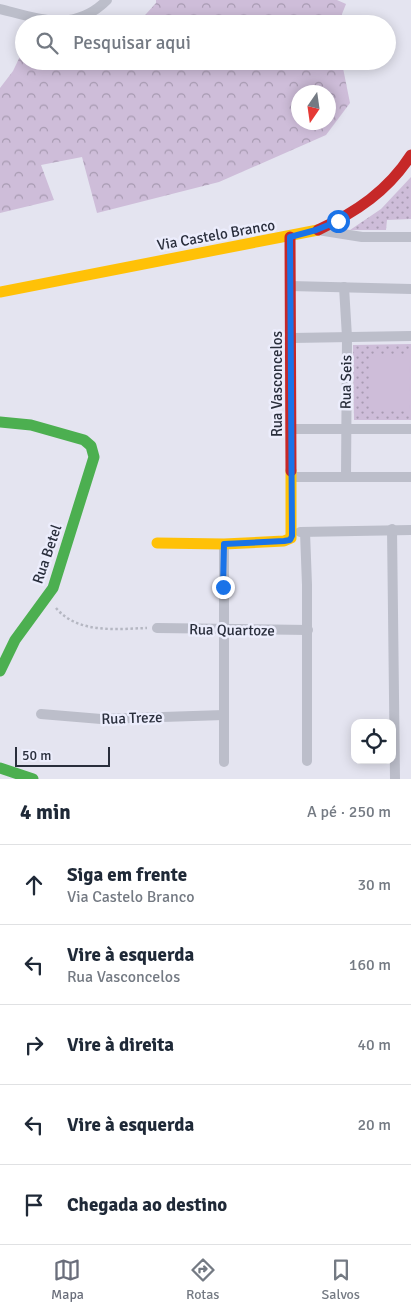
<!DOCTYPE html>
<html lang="pt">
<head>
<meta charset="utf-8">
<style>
	:root { --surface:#fff; --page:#f6f6f7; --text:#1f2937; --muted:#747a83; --line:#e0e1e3; --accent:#6a6e7b }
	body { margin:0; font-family:Signika,sans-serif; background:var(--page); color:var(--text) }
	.controls { position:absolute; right:15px; bottom:15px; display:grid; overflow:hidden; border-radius:10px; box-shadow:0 2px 12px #0003 }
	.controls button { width:45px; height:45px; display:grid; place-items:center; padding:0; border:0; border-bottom:1px solid var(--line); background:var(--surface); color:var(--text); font:25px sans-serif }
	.compass { position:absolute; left:291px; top:85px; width:45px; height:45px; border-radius:50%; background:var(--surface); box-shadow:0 2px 12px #0003; rotate:193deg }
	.scale { position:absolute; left:15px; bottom:12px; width:95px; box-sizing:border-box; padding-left:5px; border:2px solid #292e3c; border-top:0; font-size:14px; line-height:18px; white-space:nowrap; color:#292e3c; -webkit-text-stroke:4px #ecedfc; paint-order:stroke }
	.stop { position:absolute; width:15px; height:15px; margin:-11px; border:4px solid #1a73e8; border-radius:50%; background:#fff }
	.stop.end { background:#1a73e8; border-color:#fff; box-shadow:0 1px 5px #0008 }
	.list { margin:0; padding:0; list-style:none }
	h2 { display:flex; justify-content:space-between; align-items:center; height:65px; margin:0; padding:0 20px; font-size:21px }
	h2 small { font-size:16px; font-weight:400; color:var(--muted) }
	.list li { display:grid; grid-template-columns:32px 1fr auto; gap:15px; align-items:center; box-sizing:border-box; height:80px; padding:0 20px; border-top:1px solid var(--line) }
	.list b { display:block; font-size:19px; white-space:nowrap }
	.list p { margin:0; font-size:16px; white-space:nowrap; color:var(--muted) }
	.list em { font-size:16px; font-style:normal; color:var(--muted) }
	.icon { flex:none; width:28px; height:28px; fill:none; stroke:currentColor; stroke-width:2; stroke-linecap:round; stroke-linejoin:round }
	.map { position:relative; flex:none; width:411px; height:779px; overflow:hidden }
	.search { position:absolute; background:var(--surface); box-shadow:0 2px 12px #0003; left:15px; right:15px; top:15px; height:55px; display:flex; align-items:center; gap:12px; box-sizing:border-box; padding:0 18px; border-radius:28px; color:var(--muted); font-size:19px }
	.sheet { height:465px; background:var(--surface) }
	nav { display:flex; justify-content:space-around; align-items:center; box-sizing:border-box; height:70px; border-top:1px solid var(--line); background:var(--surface); font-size:14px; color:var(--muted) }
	nav a { display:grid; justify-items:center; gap:2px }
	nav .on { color:var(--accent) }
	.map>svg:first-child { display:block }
	.forest { fill:url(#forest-crowns); fill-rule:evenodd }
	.park { fill:url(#park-dots) }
	.pitch { fill:#cebdd9 }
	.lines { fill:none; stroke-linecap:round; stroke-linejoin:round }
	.path { stroke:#b5b7c2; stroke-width:2.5; stroke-dasharray:2.5 2.5; stroke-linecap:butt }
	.street { stroke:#bcbeca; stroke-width:10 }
	.fast { stroke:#4caf50; stroke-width:11 }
	.slow { stroke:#ffc107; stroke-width:11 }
	.jam { stroke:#c62828; stroke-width:11 }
	.route { stroke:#1a73e8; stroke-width:6 }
	.labels { text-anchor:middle; stroke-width:5; stroke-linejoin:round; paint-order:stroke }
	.street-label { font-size:15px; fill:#292e3c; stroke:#ecedfc }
</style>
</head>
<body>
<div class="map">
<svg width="411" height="779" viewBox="0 0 411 779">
	<defs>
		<pattern id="forest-crowns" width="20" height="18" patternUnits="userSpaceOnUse" patternTransform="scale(1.25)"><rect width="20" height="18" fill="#cebdd9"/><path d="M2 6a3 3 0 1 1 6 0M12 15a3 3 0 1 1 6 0" fill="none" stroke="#a79ab1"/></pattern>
		<pattern id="park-dots" width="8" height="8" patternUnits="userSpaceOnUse" patternTransform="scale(1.25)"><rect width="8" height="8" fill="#cebdd9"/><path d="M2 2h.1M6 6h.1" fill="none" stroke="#a79ab1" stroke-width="1.8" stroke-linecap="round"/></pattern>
	</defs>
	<rect width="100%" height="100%" fill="#e4e4f0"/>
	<!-- forest -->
	<g class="forest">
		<polygon points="156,0 337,0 346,4 338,24 137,24 156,3"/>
		<path d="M24,48V61H348L343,68L350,103L326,135L219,182L97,213L82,157L41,165L54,200L0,213V88L13,71ZM298,92H328V122H298Z"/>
	</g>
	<!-- park -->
	<g class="park">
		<polygon points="411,177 411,219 387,220 386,230 350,230 381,209"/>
		<polygon points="411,344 411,420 354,420 353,345"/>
	</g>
	<!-- pitch -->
	<polygon class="pitch" points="371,354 409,354 410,410 371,410"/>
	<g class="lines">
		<!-- path -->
		<path class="path" d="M56,608C78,634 116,629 147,628"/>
		<!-- street -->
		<g class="street">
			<path d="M0,9C40,19 74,33 107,0"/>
			<polyline points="318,230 362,237 411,237"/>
			<polyline points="290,286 411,289"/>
			<polyline points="344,287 347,337 346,477"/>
			<polyline points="292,338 411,336"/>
			<polyline points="292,429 411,429"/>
			<polyline points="291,477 411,477"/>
			<polyline points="392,529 395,779"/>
			<polyline points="300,532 411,530"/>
			<polyline points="305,532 307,585 307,761"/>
			<polyline points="157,628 308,630"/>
			<polyline points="41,714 101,719 224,715"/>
			<polyline points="224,762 224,544"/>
		</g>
		<!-- fast -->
		<g class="fast">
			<polyline points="0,422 31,425 84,440 91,446 94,457 53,588 15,640 0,671"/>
			<polyline points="0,768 33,779"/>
		</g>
		<!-- slow -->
		<g class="slow">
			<polyline points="0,292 318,230"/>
			<polyline points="157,543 224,544 284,541 291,538 291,471"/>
		</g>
		<!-- jam -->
		<g class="jam">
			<path d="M318,230C356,212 388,191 411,155"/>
			<polyline points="290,237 291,471"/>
		</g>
	</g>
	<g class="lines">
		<!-- route -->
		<polyline class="route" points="223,587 224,544 284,541 290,540 292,536 290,237 316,230 338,221"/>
	</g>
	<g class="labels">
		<!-- street labels -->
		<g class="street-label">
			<text transform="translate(216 235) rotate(-10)" y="5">Via Castelo Branco</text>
			<text transform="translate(346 382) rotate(-89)" y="5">Rua Seis</text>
			<text transform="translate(277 384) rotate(-90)" y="5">Rua Vasconcelos</text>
			<text transform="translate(47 554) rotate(-71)" y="5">Rua Betel</text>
			<text transform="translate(232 630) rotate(1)" y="5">Rua Quartoze</text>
			<text transform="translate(132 718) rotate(-2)" y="5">Rua Treze</text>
		</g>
	</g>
</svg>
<div class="controls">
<button><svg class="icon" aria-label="locate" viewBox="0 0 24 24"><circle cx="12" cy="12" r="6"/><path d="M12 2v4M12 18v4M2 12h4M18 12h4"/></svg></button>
</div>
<svg class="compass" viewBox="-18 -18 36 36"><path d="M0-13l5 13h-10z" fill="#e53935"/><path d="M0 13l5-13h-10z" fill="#747a83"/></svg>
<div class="scale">50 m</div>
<div class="stop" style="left:338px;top:221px"></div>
<div class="stop end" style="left:223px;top:587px"></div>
<div class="search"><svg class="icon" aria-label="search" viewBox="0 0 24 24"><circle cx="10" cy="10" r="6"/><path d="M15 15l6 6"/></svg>Pesquisar aqui</div>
</div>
<section class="sheet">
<h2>4 min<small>A pé · 250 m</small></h2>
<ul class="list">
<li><svg class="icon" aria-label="ahead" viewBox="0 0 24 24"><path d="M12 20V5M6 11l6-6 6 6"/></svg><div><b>Siga em frente</b><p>Via Castelo Branco</p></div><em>30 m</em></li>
<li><svg class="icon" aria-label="left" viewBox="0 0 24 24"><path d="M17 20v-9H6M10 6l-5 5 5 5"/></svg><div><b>Vire à esquerda</b><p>Rua Vasconcelos</p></div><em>160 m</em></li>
<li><svg class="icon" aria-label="right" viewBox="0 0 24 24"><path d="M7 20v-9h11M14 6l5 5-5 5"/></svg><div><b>Vire à direita</b></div><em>40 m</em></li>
<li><svg class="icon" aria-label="left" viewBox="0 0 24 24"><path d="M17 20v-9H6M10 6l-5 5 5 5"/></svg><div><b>Vire à esquerda</b></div><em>20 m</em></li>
<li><svg class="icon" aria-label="arrive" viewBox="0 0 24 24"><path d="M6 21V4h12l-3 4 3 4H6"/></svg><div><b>Chegada ao destino</b></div></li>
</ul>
</section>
<nav>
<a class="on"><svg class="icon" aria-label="map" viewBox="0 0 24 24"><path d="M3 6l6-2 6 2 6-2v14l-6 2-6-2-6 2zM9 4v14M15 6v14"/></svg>Mapa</a>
<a><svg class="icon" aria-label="directions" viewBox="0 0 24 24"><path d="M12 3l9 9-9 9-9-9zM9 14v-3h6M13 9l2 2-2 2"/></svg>Rotas</a>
<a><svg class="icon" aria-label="saved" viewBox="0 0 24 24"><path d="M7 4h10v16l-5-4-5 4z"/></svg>Salvos</a>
</nav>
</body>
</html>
